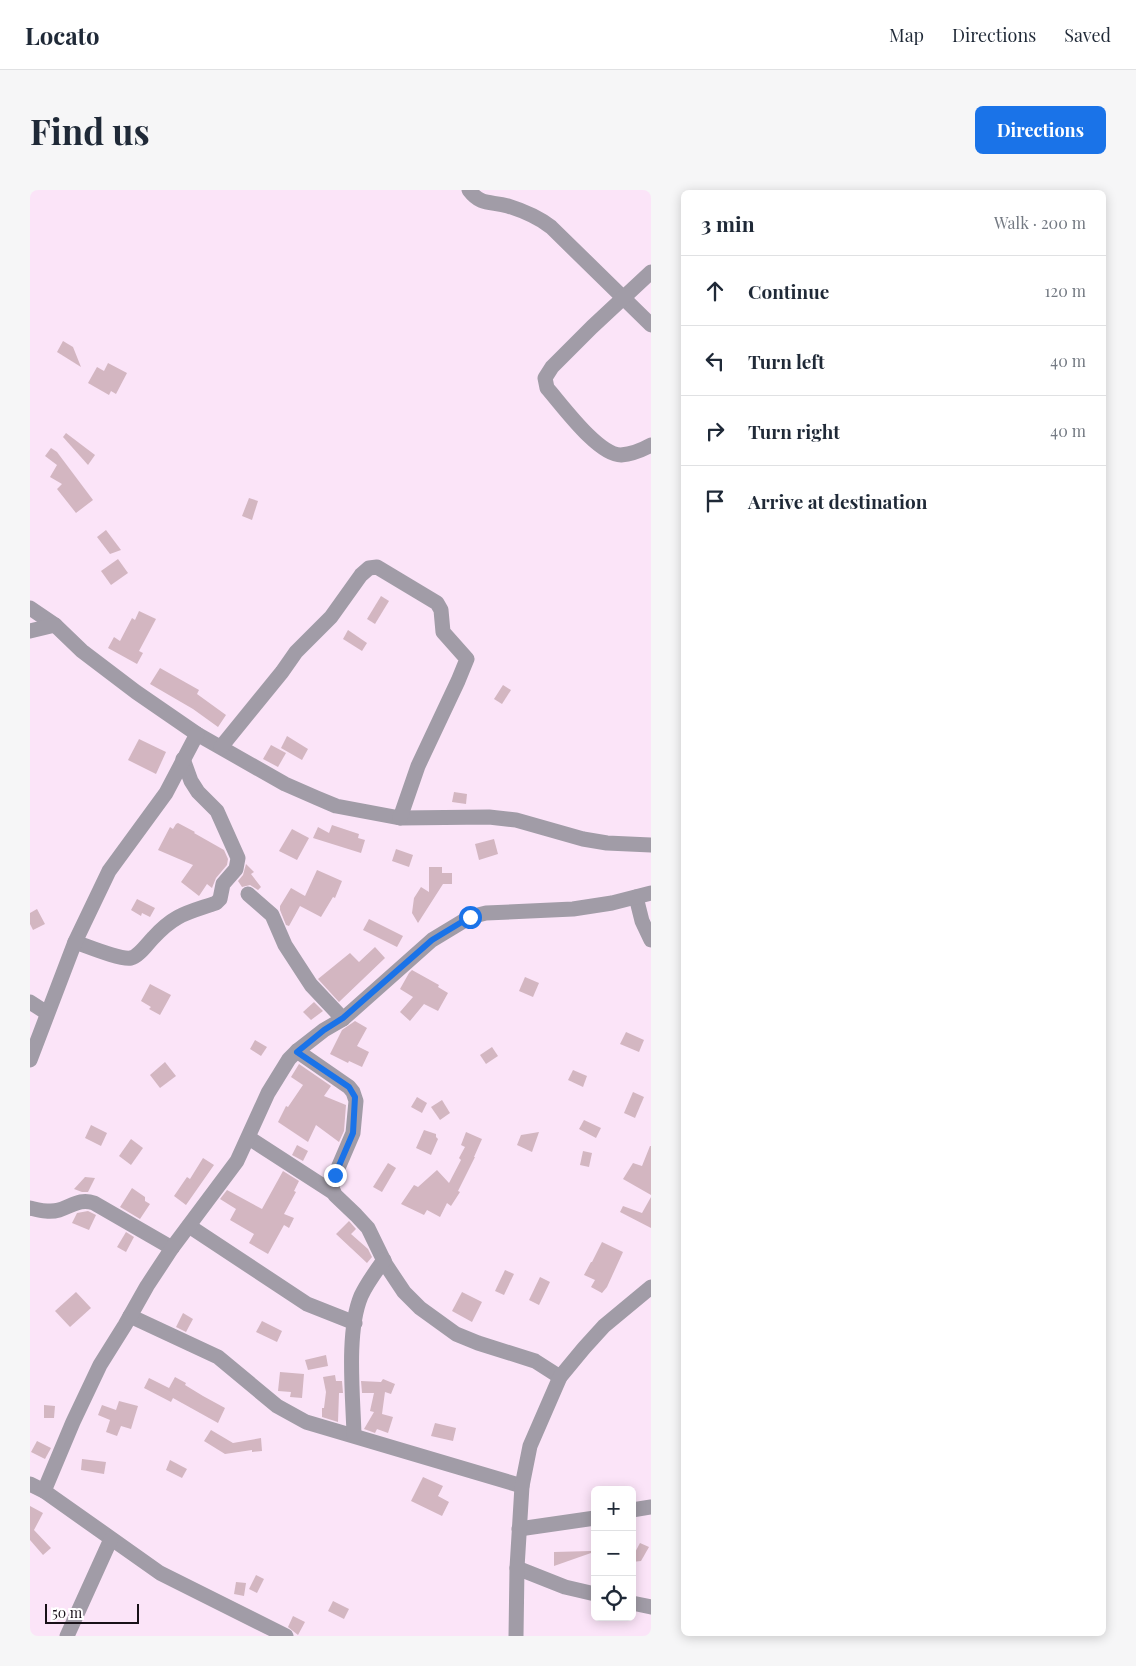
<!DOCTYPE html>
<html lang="en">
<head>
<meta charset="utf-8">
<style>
	:root { --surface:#fff; --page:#f6f6f7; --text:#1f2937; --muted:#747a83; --line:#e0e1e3; --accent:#1a73e8 }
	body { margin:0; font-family:"Playfair Display",serif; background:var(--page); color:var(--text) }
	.controls { position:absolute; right:15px; bottom:15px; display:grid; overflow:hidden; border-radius:8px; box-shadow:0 2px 12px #0003 }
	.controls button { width:45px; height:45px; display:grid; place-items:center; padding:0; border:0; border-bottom:1px solid var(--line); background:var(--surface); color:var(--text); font:25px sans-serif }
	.scale { position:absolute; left:15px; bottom:12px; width:94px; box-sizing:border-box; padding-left:5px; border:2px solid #181118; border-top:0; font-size:14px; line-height:18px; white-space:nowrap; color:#181118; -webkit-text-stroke:4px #fff; paint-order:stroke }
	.stop { position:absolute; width:15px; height:15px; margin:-11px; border:4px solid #1a73e8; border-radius:50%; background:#fff }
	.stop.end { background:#1a73e8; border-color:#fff; box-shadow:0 1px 5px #0008 }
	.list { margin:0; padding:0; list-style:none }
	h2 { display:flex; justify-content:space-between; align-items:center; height:65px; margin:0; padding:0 20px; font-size:21px }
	h2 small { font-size:16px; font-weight:400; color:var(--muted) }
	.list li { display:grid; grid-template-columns:32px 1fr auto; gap:15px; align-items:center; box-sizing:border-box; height:70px; padding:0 20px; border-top:1px solid var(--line) }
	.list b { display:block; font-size:19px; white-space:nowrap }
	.list em { font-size:16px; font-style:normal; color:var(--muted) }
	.icon { flex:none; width:28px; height:28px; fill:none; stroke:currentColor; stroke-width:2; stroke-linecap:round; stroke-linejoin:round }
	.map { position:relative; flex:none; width:621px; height:1446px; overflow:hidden; border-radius:8px }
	header { display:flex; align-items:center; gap:30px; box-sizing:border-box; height:70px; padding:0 25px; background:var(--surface); border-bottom:1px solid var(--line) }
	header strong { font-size:24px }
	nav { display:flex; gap:28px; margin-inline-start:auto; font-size:18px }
	.intro { display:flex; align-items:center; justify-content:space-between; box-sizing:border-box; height:120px; padding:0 30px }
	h1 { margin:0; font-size:35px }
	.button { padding:12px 22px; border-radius:8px; background:var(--accent); color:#fff; font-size:18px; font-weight:700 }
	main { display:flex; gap:30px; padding:0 30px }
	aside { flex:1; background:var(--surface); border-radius:8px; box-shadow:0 2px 12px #0003 }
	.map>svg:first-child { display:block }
	.building { fill:#d3b6c1 }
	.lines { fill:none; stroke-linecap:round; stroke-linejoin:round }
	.minor { stroke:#a19ca7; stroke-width:15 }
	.route { stroke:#1a73e8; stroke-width:6 }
</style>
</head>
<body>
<header>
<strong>Locato</strong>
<nav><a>Map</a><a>Directions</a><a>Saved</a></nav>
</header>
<div class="intro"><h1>Find us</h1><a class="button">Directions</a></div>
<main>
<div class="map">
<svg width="621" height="1446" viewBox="0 0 621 1446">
	<rect width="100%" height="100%" fill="#fbe4f8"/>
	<!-- building -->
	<g class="building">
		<polygon points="33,151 43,157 51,177 27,162"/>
		<polygon points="78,173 97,183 86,204 81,201 79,205 58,193 67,177 74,181"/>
		<polygon points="36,243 65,265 58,275 33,247"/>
		<polygon points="21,258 27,262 63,310 46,323 27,299 32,294 20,287 27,275 15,266"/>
		<polygon points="219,308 228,311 222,330 212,326"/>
		<polygon points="76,340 91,360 80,364 67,347"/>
		<polygon points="88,369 98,383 81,395 71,381"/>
		<polygon points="351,406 359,411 345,434 337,429"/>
		<polygon points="109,421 126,429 109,461 113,463 107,474 78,458 84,447 90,451 102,428 105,430"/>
		<polygon points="318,440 337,453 332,461 313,449"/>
		<polygon points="130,478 169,500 167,504 196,525 188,537 163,519 120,494"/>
		<polygon points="473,495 481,500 472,514 464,509"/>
		<polygon points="257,546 278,559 272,570 251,558"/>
		<polygon points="109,549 136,562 126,584 98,570"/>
		<polygon points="241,555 256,563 248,577 233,569"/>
		<polygon points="424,602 437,604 436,614 422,612"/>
		<polygon points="148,633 165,642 164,643 194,660 198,669 197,675 186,688 182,698 177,694 169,706 151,692 163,675 128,660 140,637 143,639 146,634"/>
		<polygon points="302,635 329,644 328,648 335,650 331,663 283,648 288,637 299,643"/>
		<polygon points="262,639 279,648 267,670 249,661"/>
		<polygon points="464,649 468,664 449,670 445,654"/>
		<polygon points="366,659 383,665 379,677 362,671"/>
		<polygon points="216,674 224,682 221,684 231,697 228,700 220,695 212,697 208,691 213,685"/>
		<polygon points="399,677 412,677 412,683 422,683 422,694 413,694 388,733 382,723 384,708 391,697 399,702"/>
		<polygon points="287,680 312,691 305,708 303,707 291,727 270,716 259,736 256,735 250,720 250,716 261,698 275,706"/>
		<polygon points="107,709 125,718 120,727 112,723 111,726 101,720"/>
		<polygon points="7,719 15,734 3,740 0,734 0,723"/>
		<polygon points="339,729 373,746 367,757 333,740"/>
		<polygon points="345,757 355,768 309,812 288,789 320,763 329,772"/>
		<polygon points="382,780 409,795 408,797 418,803 408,821 394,814 380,831 370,822 383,807 370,799 379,783"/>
		<polygon points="495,787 509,793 503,807 489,801"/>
		<polygon points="120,794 141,805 130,825 119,819 121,817 111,811"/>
		<polygon points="284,812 293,821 281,830 273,822"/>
		<polygon points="325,831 337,838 327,856 339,862 332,877 319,871 318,873 300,864 312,840"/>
		<polygon points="596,842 614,850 609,862 590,854"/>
		<polygon points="225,850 237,857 231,866 220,859"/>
		<polygon points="462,857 468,866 456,874 450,865"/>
		<polygon points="135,872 146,886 130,898 120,885"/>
		<polygon points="269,874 301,896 294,906 316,915 314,941 309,952 286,935 278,952 248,932 256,916 258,917 273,895 261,887"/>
		<polygon points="543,880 557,886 553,897 538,890"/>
		<polygon points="603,902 614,907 605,928 594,923"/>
		<polygon points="387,907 397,913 392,923 381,917"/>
		<polygon points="412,910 420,923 410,930 401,917"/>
		<polygon points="554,930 571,938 566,948 549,939"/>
		<polygon points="61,935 77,943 71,956 55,948"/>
		<polygon points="394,940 406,944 406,947 408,949 401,965 386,958"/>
		<polygon points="436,942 452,949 444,967 445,967 428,1001 430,1002 421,1016 417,1013 410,1027 397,1020 394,1025 371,1014 384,995 388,997 407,980 419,993 431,970 429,968 435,957 431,955"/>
		<polygon points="509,942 502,962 487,955 491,945"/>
		<polygon points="101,949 113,958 101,975 89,966"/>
		<polygon points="267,955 278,961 273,971 262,965"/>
		<polygon points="620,956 621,956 621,1005 593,989 603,973 612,976"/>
		<polygon points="553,961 562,963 559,977 550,975"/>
		<polygon points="173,968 184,975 156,1015 144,1006 157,987 160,989"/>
		<polygon points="358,973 366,978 352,1002 343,997"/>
		<polygon points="253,981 269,991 264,1001 266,1002 254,1024 264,1028 259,1038 254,1035 238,1064 219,1053 224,1044 200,1030 206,1019 190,1009 197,1000 232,1019"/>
		<polygon points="55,987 65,988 58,1002 52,1002 44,999"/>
		<polygon points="102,998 115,1007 115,1011 120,1014 110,1029 90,1017"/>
		<polygon points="621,1007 621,1038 590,1022 593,1016 612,1023"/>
		<polygon points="58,1021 66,1025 59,1040 42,1033 47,1023"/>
		<polygon points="319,1031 326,1039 321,1044 338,1059 342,1067 337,1073 306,1044"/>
		<polygon points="96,1042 104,1047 96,1062 87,1057"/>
		<polygon points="572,1052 593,1062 577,1097 572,1103 561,1097 565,1090 554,1085 561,1072 562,1072"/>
		<polygon points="475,1080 484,1084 474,1105 465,1101"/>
		<polygon points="510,1087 520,1092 509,1115 499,1110"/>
		<polygon points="46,1102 61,1118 40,1137 25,1121"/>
		<polygon points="432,1102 452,1112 442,1132 422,1121"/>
		<polygon points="153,1123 163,1129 156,1142 146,1137"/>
		<polygon points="232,1131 252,1141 247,1152 226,1142"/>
		<polygon points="296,1165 298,1176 278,1180 275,1170"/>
		<polygon points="250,1182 274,1184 272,1208 260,1207 261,1202 248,1201"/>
		<polygon points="305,1185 306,1191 312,1191 313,1203 309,1203 308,1232 292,1227 292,1218 294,1218 296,1202 293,1187"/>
		<polygon points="145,1187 156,1193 155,1195 173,1206 195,1218 188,1233 143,1208 141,1212 114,1198 119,1188 139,1198"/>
		<polygon points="353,1189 365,1194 361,1204 355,1202 352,1224 363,1227 358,1243 347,1239 345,1243 334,1239 344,1222 340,1221 344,1203 332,1203 331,1191 351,1192"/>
		<polygon points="89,1211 108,1216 101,1239 91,1236 87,1246 76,1242 80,1230 68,1225 72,1215 86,1220"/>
		<polygon points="14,1215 25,1216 24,1228 14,1228"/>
		<polygon points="405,1233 426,1238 423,1251 401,1246"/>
		<polygon points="181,1240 203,1253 231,1248 232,1261 222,1262 222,1260 195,1264 174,1251"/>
		<polygon points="7,1251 21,1258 15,1269 1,1262"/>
		<polygon points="52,1269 76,1272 74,1284 51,1280"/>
		<polygon points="140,1270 157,1279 152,1288 136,1280"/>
		<polygon points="393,1287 413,1296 408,1306 419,1312 412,1326 381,1311"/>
		<polygon points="0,1316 13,1323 4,1340 21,1358 13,1365 0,1350"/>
		<polygon points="610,1353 619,1357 611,1371 602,1372 602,1368"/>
		<polygon points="561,1361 561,1363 524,1376 524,1362"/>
		<polygon points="226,1385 234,1389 227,1403 219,1399"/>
		<polygon points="206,1392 216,1393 214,1406 204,1404"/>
		<polygon points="303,1411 319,1419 314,1429 298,1421"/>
		<polygon points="263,1426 275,1432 268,1445 258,1437"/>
	</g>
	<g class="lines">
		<!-- minor -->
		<g class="minor">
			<path d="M439,0C451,16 461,11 478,16C494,21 508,27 521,37L621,135"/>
			<path d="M621,82L562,137L522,177L515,188L517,198C532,215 568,265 591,265C602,264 612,260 621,255"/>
			<polyline points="0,418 25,435 52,461 106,502 167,544 255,594 287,608 306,616 370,628 459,627 486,630 553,649 577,653 621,655"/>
			<polyline points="0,441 25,435"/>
			<polyline points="191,557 252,482 266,462 301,427 331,385 339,378 347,377 407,413 411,420 413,442 437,469 428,491 388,576 370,628"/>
			<polyline points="218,704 242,725 255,755 281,795 313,829"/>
			<polyline points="606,707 612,731 621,750"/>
			<path d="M45,752C57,756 90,770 101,768C109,766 117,754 123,748C145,724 157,723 186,713L190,709L193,694L206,679L208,668L187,621L168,602L161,591L153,569"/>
			<polyline points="0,812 17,823"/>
			<polyline points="267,861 319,897 323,902 326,911 323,943 305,985 302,998 305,1005 326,1025 338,1038 356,1075 374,1102 390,1118 426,1144 448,1153 505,1171 530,1187"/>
			<polyline points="0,870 45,752 79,681 136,603 167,544"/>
			<polyline points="219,948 304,1003"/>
			<path d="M0,1018C9,1020 19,1023 29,1020C42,1016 50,1008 64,1013L142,1058"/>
			<polyline points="159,1036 277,1114 325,1133"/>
			<polyline points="100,1126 188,1167 247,1216 276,1232 492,1296"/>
			<path d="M324,1245C323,1206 316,1142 331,1106C337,1093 346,1081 354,1070"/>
			<polyline points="0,1294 14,1301 130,1383 256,1446"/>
			<polyline points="14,1301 43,1232 70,1175 95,1135 117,1096 142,1058 207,971 238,903 259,869 267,861 294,840 313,829 402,750 440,727 456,723 543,719 582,713 621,703"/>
			<polyline points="602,1320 621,1317"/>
			<polyline points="489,1339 565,1328"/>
			<polyline points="487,1378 535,1397 565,1404"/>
			<polyline points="602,1413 621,1417"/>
			<polyline points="37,1446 81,1349"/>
			<polyline points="486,1446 487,1378 492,1296 500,1256 530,1187 554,1158 574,1136 621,1097"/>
		</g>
	</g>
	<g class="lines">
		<!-- route -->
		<polyline class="route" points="305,985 323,943 325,907 319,897 267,862 294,840 313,828 402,750 440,727"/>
	</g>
</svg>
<div class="controls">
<button>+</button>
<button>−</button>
<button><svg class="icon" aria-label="locate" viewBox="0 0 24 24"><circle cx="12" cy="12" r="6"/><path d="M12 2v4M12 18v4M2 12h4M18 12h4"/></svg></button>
</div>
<div class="scale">50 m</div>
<div class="stop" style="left:440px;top:727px"></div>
<div class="stop end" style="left:305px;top:985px"></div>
</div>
<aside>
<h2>3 min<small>Walk · 200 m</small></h2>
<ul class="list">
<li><svg class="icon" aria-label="ahead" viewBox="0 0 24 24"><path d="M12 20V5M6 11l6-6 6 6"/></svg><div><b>Continue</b></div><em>120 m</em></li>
<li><svg class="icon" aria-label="left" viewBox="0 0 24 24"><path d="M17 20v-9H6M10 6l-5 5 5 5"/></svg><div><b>Turn left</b></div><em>40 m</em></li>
<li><svg class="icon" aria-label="right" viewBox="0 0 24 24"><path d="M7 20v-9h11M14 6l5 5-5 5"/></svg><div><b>Turn right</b></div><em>40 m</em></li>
<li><svg class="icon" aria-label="arrive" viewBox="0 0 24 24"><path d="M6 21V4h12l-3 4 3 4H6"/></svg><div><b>Arrive at destination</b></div></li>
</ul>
</aside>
</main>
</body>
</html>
